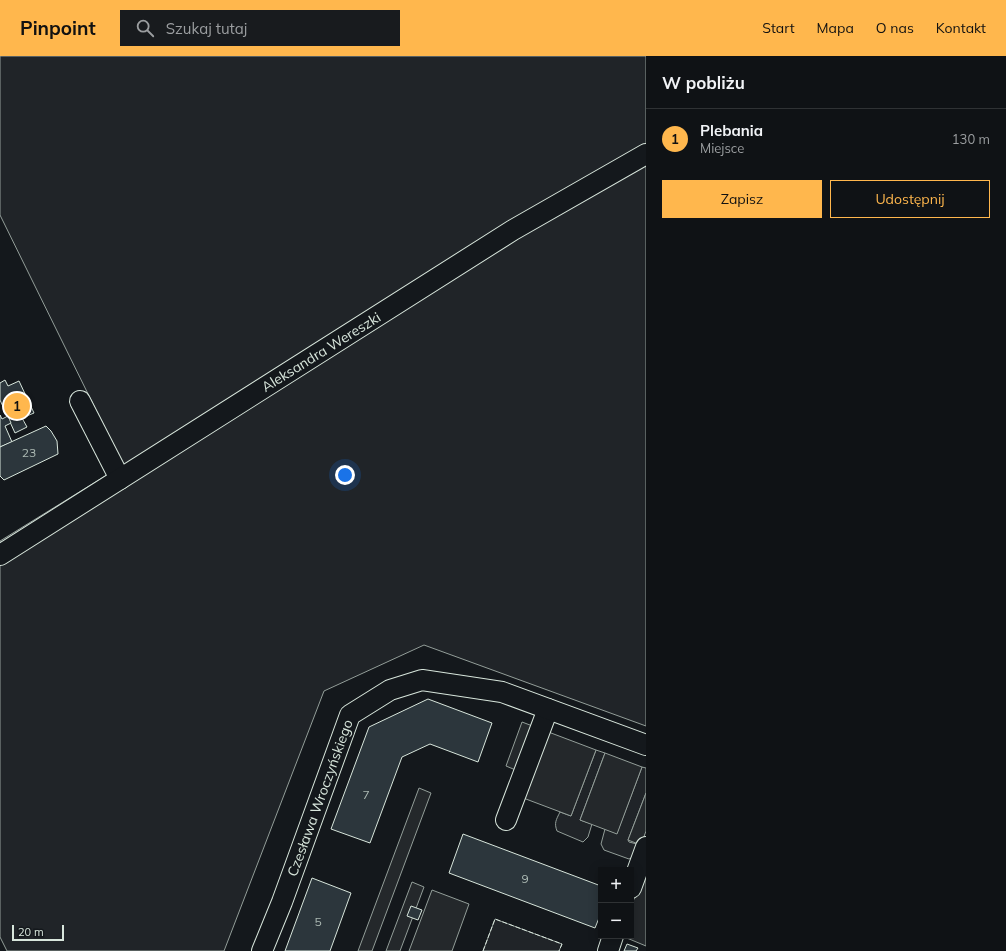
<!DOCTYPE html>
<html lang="pl">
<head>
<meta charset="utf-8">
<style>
	:root { --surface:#0f1215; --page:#181b1e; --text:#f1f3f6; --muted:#9b9ea0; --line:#2f3234; --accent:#ffb74d }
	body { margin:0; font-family:Mulish,sans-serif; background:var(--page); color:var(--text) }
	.controls { position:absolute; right:12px; bottom:12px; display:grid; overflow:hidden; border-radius:0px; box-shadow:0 2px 10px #0003 }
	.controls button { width:36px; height:36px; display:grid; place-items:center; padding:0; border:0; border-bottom:1px solid var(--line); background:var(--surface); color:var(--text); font:20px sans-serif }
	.scale { position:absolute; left:12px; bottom:10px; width:52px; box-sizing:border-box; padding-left:4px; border:2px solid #d8e6dc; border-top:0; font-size:11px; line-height:14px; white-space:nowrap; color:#d8e6dc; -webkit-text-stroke:3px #14181c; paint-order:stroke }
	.you { position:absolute; left:345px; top:419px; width:14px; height:14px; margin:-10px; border:3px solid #fff; border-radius:50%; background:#1a73e8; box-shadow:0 0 0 6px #1a73e833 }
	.badge { display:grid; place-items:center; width:26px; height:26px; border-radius:50%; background:var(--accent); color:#111; font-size:13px; font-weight:700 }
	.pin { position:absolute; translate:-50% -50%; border:2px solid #fff; box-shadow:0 1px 4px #0006 }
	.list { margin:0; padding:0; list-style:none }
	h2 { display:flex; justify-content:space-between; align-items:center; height:52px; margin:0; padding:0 16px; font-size:17px }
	h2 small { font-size:13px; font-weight:400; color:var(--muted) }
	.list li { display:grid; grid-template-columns:26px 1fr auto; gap:12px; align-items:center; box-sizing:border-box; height:60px; padding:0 16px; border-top:1px solid var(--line) }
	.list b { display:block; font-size:15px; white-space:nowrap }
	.list p { margin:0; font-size:13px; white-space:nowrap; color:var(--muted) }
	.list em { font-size:13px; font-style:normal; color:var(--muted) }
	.actions { display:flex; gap:8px; padding:12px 16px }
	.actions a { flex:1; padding:9px 0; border:1px solid var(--accent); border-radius:0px; text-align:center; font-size:14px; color:var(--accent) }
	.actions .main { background:var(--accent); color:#111 }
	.icon { flex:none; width:22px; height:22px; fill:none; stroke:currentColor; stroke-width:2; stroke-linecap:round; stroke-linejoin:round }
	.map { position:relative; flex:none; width:646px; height:895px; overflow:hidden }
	header { display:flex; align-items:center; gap:24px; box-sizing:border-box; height:56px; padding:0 20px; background:var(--accent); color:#111 }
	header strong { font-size:19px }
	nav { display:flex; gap:22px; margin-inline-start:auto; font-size:14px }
	.search { width:280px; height:36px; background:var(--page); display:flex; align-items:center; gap:10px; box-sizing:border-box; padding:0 14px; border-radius:0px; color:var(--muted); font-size:15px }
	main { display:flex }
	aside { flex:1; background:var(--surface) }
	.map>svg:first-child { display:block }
	.green { fill:#202428; stroke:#939e99 }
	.parking { fill:#24282b; stroke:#939e99 }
	.building { fill:#2c363c; stroke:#d8e6dc }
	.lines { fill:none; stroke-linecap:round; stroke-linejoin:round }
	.minor-casing { stroke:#d8e6dc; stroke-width:22 }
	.minor { stroke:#14181c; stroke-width:20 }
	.fence { stroke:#d8e6dc; stroke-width:1; stroke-dasharray:5 2; stroke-linecap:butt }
	.labels { text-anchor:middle; stroke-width:3; stroke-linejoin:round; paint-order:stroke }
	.number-label { font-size:12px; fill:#adbab4 }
	.street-label { font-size:14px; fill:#d8e6dc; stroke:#14181c }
</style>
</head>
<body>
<header>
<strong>Pinpoint</strong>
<div class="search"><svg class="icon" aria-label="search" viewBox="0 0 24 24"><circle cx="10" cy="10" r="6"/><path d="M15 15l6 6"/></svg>Szukaj tutaj</div>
<nav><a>Start</a><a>Mapa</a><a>O nas</a><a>Kontakt</a></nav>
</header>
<main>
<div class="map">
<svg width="646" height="895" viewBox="0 0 646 895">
	<rect width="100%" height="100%" fill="#14181c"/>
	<!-- green -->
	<g class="green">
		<polygon points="0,0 646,0 646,670 424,589 324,635 224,895 7,895 0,881 0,485 123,409 0,159"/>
		<path d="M596,694L605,697L580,764L592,768L588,781L583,786L557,775C554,767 556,764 560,756L571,760Z"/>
		<polygon points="642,711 646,712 646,737 628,784 629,786 641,789 637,799 629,803 604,794 601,788 605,773 617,777"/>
		<polygon points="495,863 562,888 559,895 483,895"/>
	</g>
	<!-- parking -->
	<g class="parking">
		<polygon points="522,666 596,694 571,760 510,737 518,715 506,710"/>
		<polygon points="605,697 642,711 617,778 580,764"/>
		<polygon points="419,732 431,737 372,895 358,895"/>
		<polygon points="646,737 646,775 641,789 628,784"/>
		<polygon points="646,811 646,890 622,880 631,880 631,851"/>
		<polygon points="412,826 424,831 400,895 386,895"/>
		<polygon points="432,834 469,848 452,895 409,895"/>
	</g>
	<!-- building -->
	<g class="building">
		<polygon points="5,324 8,330 19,325 34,357 22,362 27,371 15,377 0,344 0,327"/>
		<polygon points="0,359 2,363 8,360 11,367 5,370 12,386 0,391"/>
		<polygon points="46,370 51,375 57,385 58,398 4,424 0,420 0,391"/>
		<polygon points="428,643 492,667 478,706 430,688 402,701 370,787 331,773 369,671"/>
		<polygon points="463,778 601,830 601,857 595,872 449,817"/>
		<polygon points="312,822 351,837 330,895 285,895"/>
		<polygon points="411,850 422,854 418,864 407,860"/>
		<polygon points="627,888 638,892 636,895 624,895"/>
	</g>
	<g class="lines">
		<defs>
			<g id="minor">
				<polyline points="80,345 120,423"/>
				<polyline points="0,499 513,174 646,98"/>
				<polyline points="506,764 548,653"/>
				<polyline points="631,832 646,791"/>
				<polyline points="262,895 282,846 350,659 390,634 422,624 502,636 646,689"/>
				<polyline points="608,895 613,880"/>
			</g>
		</defs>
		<!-- minor casing -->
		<use href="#minor" class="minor-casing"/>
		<!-- minor -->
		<use href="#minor" class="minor"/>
		<!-- fence -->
		<polyline class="fence" points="483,895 495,863 562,888 559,895"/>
	</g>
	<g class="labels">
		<!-- number labels -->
		<g class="number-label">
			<text x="29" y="401">23</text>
			<text x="366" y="743">7</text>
			<text x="525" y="827">9</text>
			<text x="318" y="870">5</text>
		</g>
		<!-- street labels -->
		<g class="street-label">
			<text transform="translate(321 296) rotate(-32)" y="5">Aleksandra Wereszki</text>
			<text transform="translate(320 742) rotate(-70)" y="5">Czesława Wroczyńskiego</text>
		</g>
	</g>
</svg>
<div class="controls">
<button>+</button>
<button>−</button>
</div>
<div class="scale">20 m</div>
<div class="you"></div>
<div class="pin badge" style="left:17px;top:350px">1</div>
</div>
<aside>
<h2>W pobliżu<small></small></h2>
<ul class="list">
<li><span class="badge">1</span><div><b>Plebania</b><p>Miejsce</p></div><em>130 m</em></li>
</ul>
<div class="actions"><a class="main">Zapisz</a><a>Udostępnij</a></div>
</aside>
</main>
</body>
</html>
